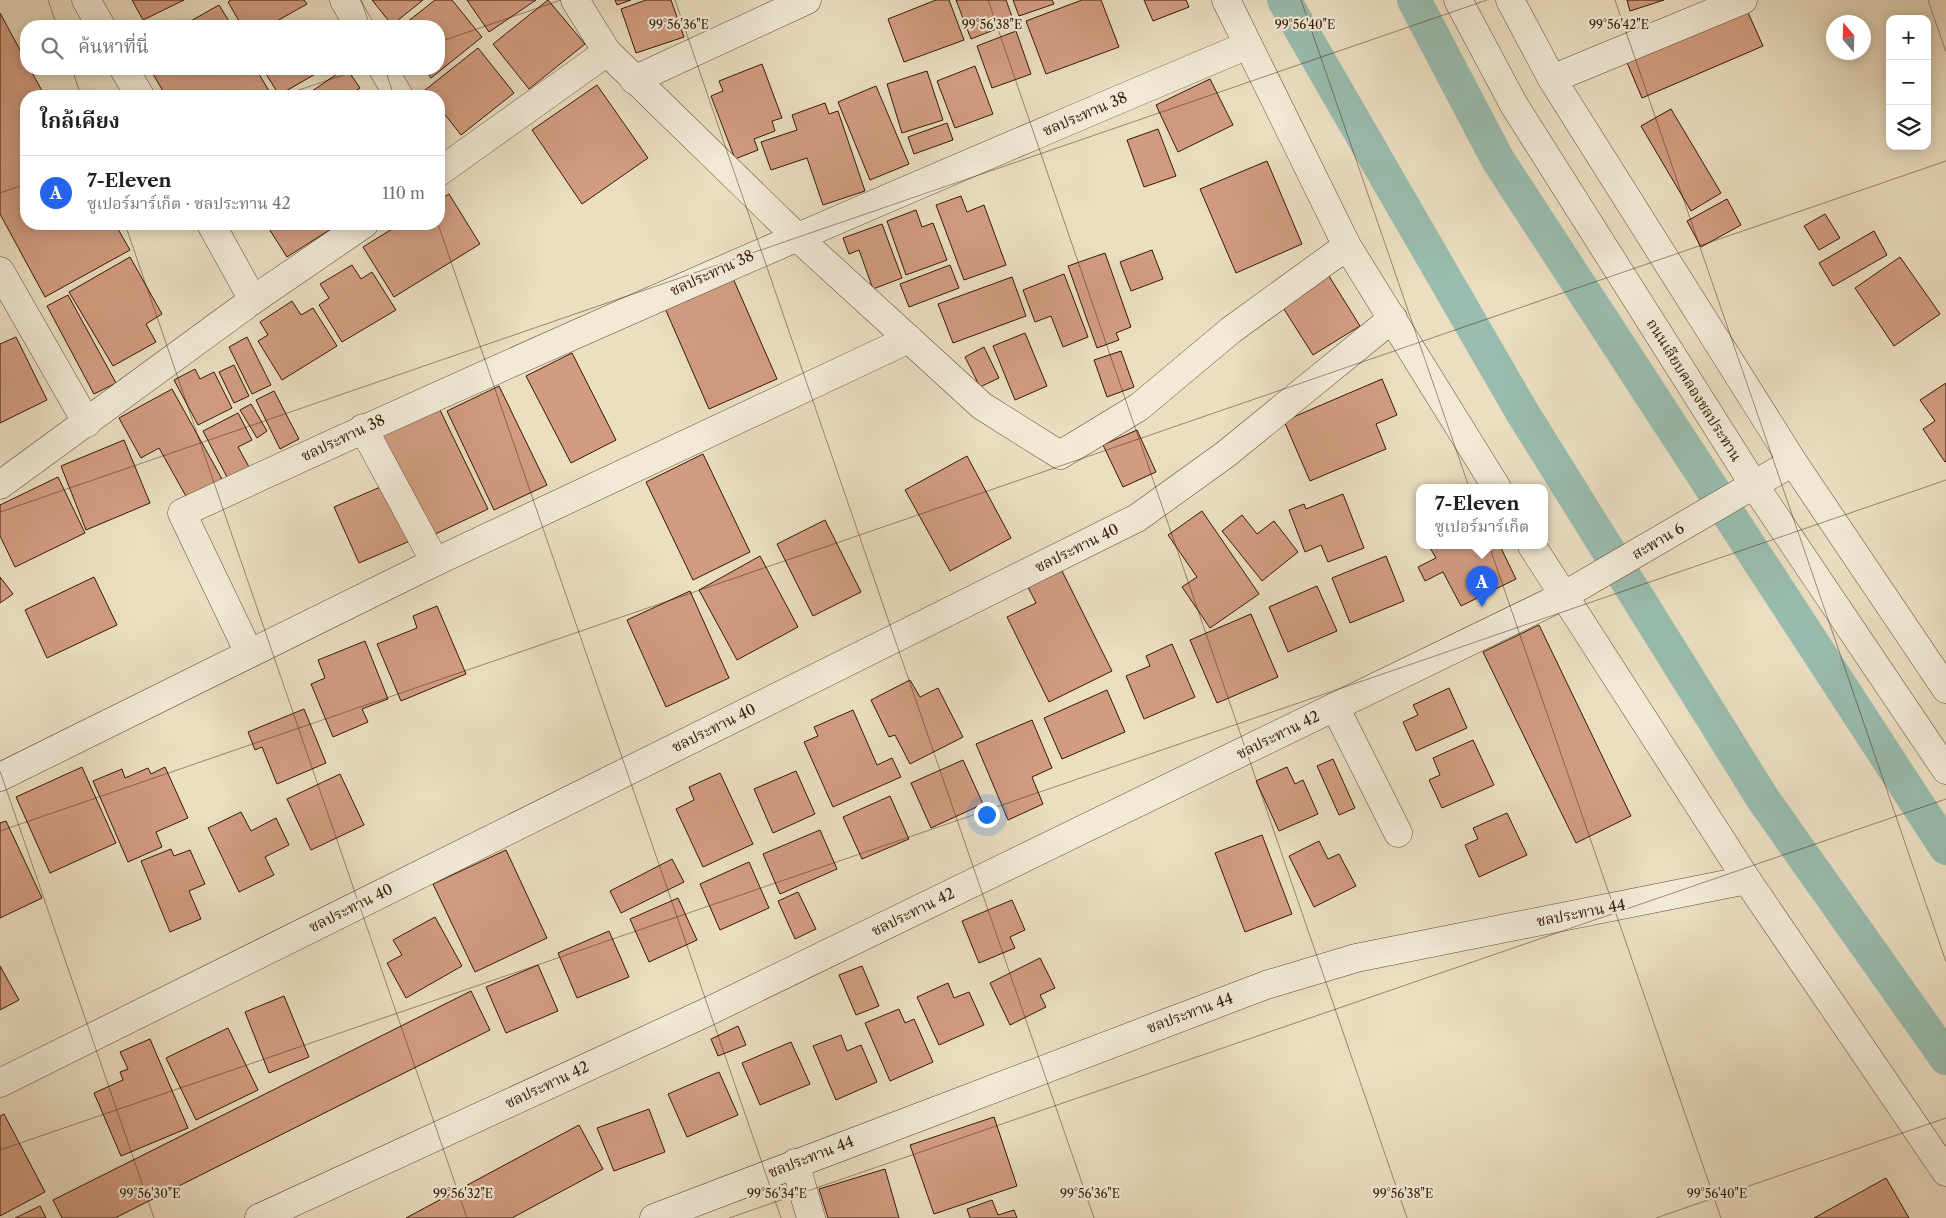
<!DOCTYPE html>
<html lang="th">
<head>
<meta charset="utf-8">
<style>
	:root { --surface:#fff; --page:#f6f6f6; --text:#202124; --muted:#757577; --line:#e0e0e0; --accent:#2563eb }
	body { margin:0; font-family:"Libre Caslon Text","Noto Serif Thai",serif; background:var(--page); color:var(--text) }
	.controls { position:absolute; right:15px; top:15px; display:grid; overflow:hidden; border-radius:10px; box-shadow:0 2px 12px #0003 }
	.controls button { width:45px; height:45px; display:grid; place-items:center; padding:0; border:0; border-bottom:1px solid var(--line); background:var(--surface); color:var(--text); font:25px sans-serif }
	.compass { position:absolute; left:1826px; top:15px; width:45px; height:45px; border-radius:50%; background:var(--surface); box-shadow:0 2px 12px #0003; rotate:341deg }
	.you { position:absolute; left:986px; top:814px; width:18px; height:18px; margin:-12px; border:4px solid #fff; border-radius:50%; background:#1a73e8; box-shadow:0 0 0 8px #1a73e833 }
	.badge { display:grid; place-items:center; width:32px; height:32px; border-radius:50%; background:var(--accent); color:#fff; font-size:16px; font-weight:700 }
	.pin { position:absolute; translate:-50% -41px; filter:drop-shadow(0 1px 2px #0008) }
	.pin::after { content:''; position:absolute; top:26px; width:18px; height:15px; background:inherit; clip-path:polygon(0 0,100% 0,50% 100%) }
	.popup { position:absolute; left:1416px; top:484px; width:132px; height:65px; box-sizing:border-box; display:grid; place-content:center; border-radius:10px; background:var(--surface); filter:drop-shadow(0 1px 4px #0005); font-size:16px; white-space:nowrap; color:var(--muted) }
	.popup b { font-size:19px; color:var(--text) }
	.popup::after { content:''; position:absolute; left:50%; top:100%; margin-left:-10px; border:10px solid transparent; border-top-color:var(--surface) }
	.list { margin:0; padding:0; list-style:none }
	h2 { display:flex; justify-content:space-between; align-items:center; height:65px; margin:0; padding:0 20px; font-size:21px }
	h2 small { font-size:16px; font-weight:400; color:var(--muted) }
	.list li { display:grid; grid-template-columns:32px 1fr auto; gap:15px; align-items:center; box-sizing:border-box; height:75px; padding:0 20px; border-top:1px solid var(--line) }
	.list b { display:block; font-size:19px; white-space:nowrap }
	.list p { margin:0; font-size:16px; white-space:nowrap; color:var(--muted) }
	.list em { font-size:16px; font-style:normal; color:var(--muted) }
	.icon { flex:none; width:28px; height:28px; fill:none; stroke:currentColor; stroke-width:2; stroke-linecap:round; stroke-linejoin:round }
	.map { position:relative; flex:none; width:1946px; height:1218px; overflow:hidden }
	.search { position:absolute; background:var(--surface); box-shadow:0 2px 12px #0003; left:20px; top:20px; width:425px; height:55px; display:flex; align-items:center; gap:12px; box-sizing:border-box; padding:0 18px; border-radius:20px; color:var(--muted); font-size:19px }
	.panel { position:absolute; background:var(--surface); box-shadow:0 2px 12px #0003; left:20px; top:90px; width:425px; height:140px; border-radius:20px }
	.map>svg:first-child { display:block }
	.lines { fill:none; stroke-linecap:round; stroke-linejoin:round }
	.canal { stroke:#99bcae; stroke-width:34 }
	.building { fill:#d29c81; stroke:#351905 }
	.minor-casing { stroke:#624a34; stroke-width:29 }
	.minor { stroke:#f2ead7; stroke-width:28 }
	.ticks { fill:none; stroke:#351905; stroke-width:1; stroke-opacity:0.45 }
	.labels { text-anchor:middle; stroke-width:4.5; stroke-linejoin:round; paint-order:stroke }
	.street-label { font-size:15px; fill:#351905; stroke:#f2ead7 }
	.ticks-label { font-size:12px; text-anchor:middle; fill:#351905; stroke:#f2ead7; stroke-width:4.5; stroke-linejoin:round; paint-order:stroke }
</style>
</head>
<body>
<div class="map">
<svg width="1946" height="1218" viewBox="0 0 1946 1218">
	<rect width="100%" height="100%" fill="#ebdec1"/>
	<filter id="stains"><feTurbulence type="fractalNoise" baseFrequency=".004" numOctaves="4"/><feColorMatrix values="0 0 0 0 .2 0 0 0 0 .09 0 0 0 0 .02 0 0 0 .5 -.17"/></filter>
	<radialGradient id="worn" r=".72"><stop offset=".6" stop-color="#630" stop-opacity="0"/><stop offset="1" stop-color="#630" stop-opacity=".3"/></radialGradient>
	<g class="lines">
		<!-- canal -->
		<g class="canal">
			<polyline points="1284,0 1522,412 1763,799 1946,1058"/>
			<polyline points="1414,0 1498,160 1946,848"/>
		</g>
	</g>
	<!-- building -->
	<g class="building">
		<polygon points="132,0 184,0 143,20"/>
		<polygon points="231,0 304,0 307,4 268,26 242,26 228,2"/>
		<polygon points="372,0 423,0 392,25"/>
		<polygon points="435,0 452,0 482,37 431,78 424,69 439,69 439,26 402,26"/>
		<polygon points="467,0 536,0 489,32"/>
		<polygon points="548,0 585,44 529,89 493,44"/>
		<polygon points="615,0 631,0 617,5"/>
		<polygon points="646,0 671,0 684,37 636,53 621,9"/>
		<polygon points="936,0 949,0 964,40 904,62 888,19"/>
		<polygon points="956,0 1006,0 1014,22 971,39"/>
		<polygon points="1013,0 1052,0 1054,4 1019,16"/>
		<polygon points="1082,0 1101,0 1119,47 1046,74 1026,21"/>
		<polygon points="1144,0 1186,0 1189,7 1153,21"/>
		<polygon points="1627,0 1664,0 1630,11"/>
		<polygon points="219,5 232,26 182,26"/>
		<polygon points="1746,8 1763,46 1642,98 1626,60"/>
		<polygon points="0,13 26,61 26,69 30,69 45,96 26,96 26,224 115,224 130,250 45,297 0,214"/>
		<polygon points="1016,31 1031,74 992,88 977,46"/>
		<polygon points="478,48 514,93 461,135 439,107 439,96 430,96 425,90"/>
		<polygon points="762,64 782,118 772,121 775,131 754,139 758,150 735,159 711,96 723,91 719,81"/>
		<polygon points="975,66 993,114 955,128 937,81"/>
		<polygon points="150,69 256,69 272,96 166,96"/>
		<polygon points="263,69 324,69 279,95"/>
		<polygon points="344,69 347,69 360,88 348,96 305,96"/>
		<polygon points="927,71 943,120 902,133 887,84"/>
		<polygon points="1210,79 1233,125 1178,152 1156,105"/>
		<polygon points="597,85 648,158 582,204 532,130"/>
		<polygon points="876,86 909,164 870,180 838,102"/>
		<polygon points="825,103 829,114 838,111 865,191 823,205 807,158 771,170 761,142 797,130 792,115"/>
		<polygon points="1671,109 1721,193 1691,211 1641,126"/>
		<polygon points="947,123 953,140 914,154 908,137"/>
		<polygon points="1158,129 1176,176 1144,187 1127,140"/>
		<polygon points="1267,161 1302,244 1236,273 1200,189"/>
		<polygon points="449,194 480,244 394,297 363,247 400,224 439,224 439,200"/>
		<polygon points="961,196 967,212 984,205 1006,265 964,280 936,205"/>
		<polygon points="1727,199 1741,225 1701,247 1687,221"/>
		<polygon points="916,210 922,227 933,223 947,260 906,275 887,221"/>
		<polygon points="1825,214 1840,238 1819,250 1804,226"/>
		<polygon points="266,224 339,224 287,257"/>
		<polygon points="882,224 902,278 873,289 859,250 849,254 843,238"/>
		<polygon points="1874,231 1887,255 1833,286 1819,263"/>
		<polygon points="1152,250 1163,279 1131,291 1120,262"/>
		<polygon points="1105,253 1131,327 1116,333 1119,340 1097,348 1068,266"/>
		<polygon points="130,257 162,314 146,324 156,342 113,366 69,292"/>
		<polygon points="1900,257 1940,314 1894,346 1855,288"/>
		<polygon points="352,265 361,279 372,272 396,310 342,342 319,305 329,298 320,284"/>
		<polygon points="950,265 959,288 909,307 900,284"/>
		<polygon points="1064,274 1088,337 1063,347 1051,316 1035,322 1023,290"/>
		<polygon points="732,276 777,379 709,409 664,306"/>
		<polygon points="1329,276 1360,326 1313,355 1282,306"/>
		<polygon points="1012,277 1026,316 953,343 938,304"/>
		<polygon points="68,295 116,383 94,394 47,306"/>
		<polygon points="292,301 301,315 313,308 337,346 282,380 258,341 268,335 260,322"/>
		<polygon points="1025,333 1047,386 1015,400 993,346"/>
		<polygon points="16,337 47,400 0,423 0,344"/>
		<polygon points="247,337 271,385 252,394 229,347"/>
		<polygon points="984,347 999,378 980,387 965,357"/>
		<polygon points="1121,351 1134,387 1107,397 1094,360"/>
		<polygon points="572,353 616,440 571,463 526,376"/>
		<polygon points="234,365 249,396 234,403 219,372"/>
		<polygon points="195,369 200,379 214,372 232,408 198,425 174,380"/>
		<polygon points="1382,379 1397,415 1376,424 1386,449 1310,481 1284,421"/>
		<polygon points="1946,383 1946,461 1945,462 1923,429 1935,421 1920,400"/>
		<polygon points="499,386 547,485 494,510 447,411"/>
		<polygon points="172,389 222,479 187,498 159,448 141,458 119,418"/>
		<polygon points="274,391 299,439 280,449 256,400"/>
		<polygon points="251,404 267,431 257,438 240,410"/>
		<polygon points="437,404 488,509 431,536 380,432"/>
		<polygon points="238,413 252,440 238,447 249,467 227,477 203,431"/>
		<polygon points="1137,430 1156,472 1123,487 1103,445"/>
		<polygon points="124,440 150,503 86,530 61,466"/>
		<polygon points="703,454 750,552 693,580 646,482"/>
		<polygon points="967,456 1011,538 950,571 905,490"/>
		<polygon points="58,477 85,533 15,567 0,536 0,505"/>
		<polygon points="385,485 410,541 359,563 334,507"/>
		<polygon points="1343,494 1364,548 1328,562 1321,545 1305,552 1289,510 1304,504 1306,509"/>
		<polygon points="1202,511 1259,594 1210,628 1182,587 1197,577 1168,535"/>
		<polygon points="1242,515 1257,534 1274,521 1298,552 1262,581 1222,531"/>
		<polygon points="825,520 861,592 813,616 777,544"/>
		<polygon points="1429,546 1500,546 1516,579 1461,606 1443,572 1425,581 1418,567 1436,558"/>
		<polygon points="760,556 798,627 737,660 699,590"/>
		<polygon points="1386,556 1404,601 1350,623 1332,578"/>
		<polygon points="1062,571 1112,671 1049,702 1007,617 1036,603 1028,587"/>
		<polygon points="0,577 13,594 0,603"/>
		<polygon points="94,577 117,625 47,658 25,610"/>
		<polygon points="1317,586 1337,631 1288,652 1269,607"/>
		<polygon points="690,591 729,678 666,707 627,620"/>
		<polygon points="437,606 466,674 401,701 377,644 417,628 413,616"/>
		<polygon points="1251,614 1278,677 1217,703 1190,640"/>
		<polygon points="1539,625 1631,816 1576,843 1483,652"/>
		<polygon points="365,641 388,699 362,709 368,722 333,737 311,684 325,678 318,660"/>
		<polygon points="1172,644 1195,697 1144,719 1126,676 1150,666 1146,656"/>
		<polygon points="910,680 920,697 938,688 963,737 910,764 895,735 889,737 871,700"/>
		<polygon points="1449,688 1467,728 1416,751 1403,722 1418,715 1413,705"/>
		<polygon points="1107,690 1125,732 1062,759 1044,718"/>
		<polygon points="304,709 326,763 277,784 262,747 255,750 248,732"/>
		<polygon points="853,710 877,765 892,758 901,777 833,807 804,742 818,736 814,727"/>
		<polygon points="1032,720 1052,768 1032,777 1043,804 1008,820 976,744"/>
		<polygon points="1473,740 1494,785 1442,808 1429,780 1440,775 1433,758"/>
		<polygon points="1333,759 1355,808 1339,815 1317,766"/>
		<polygon points="963,760 983,804 931,828 911,783"/>
		<polygon points="82,767 116,843 50,873 16,797"/>
		<polygon points="165,767 188,818 156,832 162,847 128,862 93,781 122,769 125,778 148,768 151,774"/>
		<polygon points="1287,767 1295,784 1303,780 1318,814 1279,831 1256,781"/>
		<polygon points="796,771 815,814 773,833 754,789"/>
		<polygon points="720,773 753,844 703,867 676,809 694,800 689,787"/>
		<polygon points="340,774 364,825 311,850 287,799"/>
		<polygon points="890,796 909,839 862,859 843,817"/>
		<polygon points="241,812 251,831 276,818 289,845 265,857 274,875 239,892 208,828"/>
		<polygon points="1507,813 1527,855 1479,877 1465,845 1478,839 1473,828"/>
		<polygon points="6,821 42,898 0,918 0,823"/>
		<polygon points="820,830 837,869 780,894 763,854"/>
		<polygon points="1262,835 1292,914 1245,932 1215,853"/>
		<polygon points="1319,841 1328,859 1339,854 1356,886 1314,907 1289,856"/>
		<polygon points="171,849 174,856 190,850 205,884 189,891 201,919 170,932 141,861"/>
		<polygon points="506,850 547,938 475,972 433,884"/>
		<polygon points="672,859 684,882 621,913 610,891"/>
		<polygon points="749,862 769,908 720,930 700,884"/>
		<polygon points="798,892 816,929 795,939 778,901"/>
		<polygon points="678,898 697,940 649,962 630,919"/>
		<polygon points="1012,900 1025,930 1010,937 1015,948 979,963 962,921"/>
		<polygon points="435,917 462,966 406,998 387,963 402,955 393,940"/>
		<polygon points="609,931 629,977 577,998 558,953"/>
		<polygon points="1040,958 1055,988 1040,995 1046,1007 1010,1025 990,983"/>
		<polygon points="538,965 558,1011 506,1033 486,987"/>
		<polygon points="0,966 19,1000 0,1010"/>
		<polygon points="862,966 879,1006 856,1015 839,975"/>
		<polygon points="948,983 954,998 969,992 984,1025 939,1045 917,997"/>
		<polygon points="471,991 490,1030 115,1218 62,1218 53,1200"/>
		<polygon points="284,996 309,1057 269,1073 245,1012"/>
		<polygon points="899,1009 905,1023 914,1019 933,1062 890,1081 865,1023"/>
		<polygon points="738,1026 746,1045 718,1056 711,1039"/>
		<polygon points="228,1028 258,1090 196,1120 166,1058"/>
		<polygon points="841,1035 847,1051 861,1045 877,1082 836,1100 813,1046"/>
		<polygon points="150,1039 188,1128 121,1156 94,1093 123,1080 120,1072 128,1069 120,1052"/>
		<polygon points="791,1042 810,1084 760,1105 742,1063"/>
		<polygon points="719,1072 738,1115 687,1137 668,1094"/>
		<polygon points="649,1109 665,1152 614,1171 597,1128"/>
		<polygon points="4,1114 45,1192 0,1216 0,1116"/>
		<polygon points="994,1117 1017,1186 934,1214 910,1145"/>
		<polygon points="579,1125 603,1169 512,1218 406,1218"/>
		<polygon points="885,1169 899,1218 828,1218 819,1189"/>
		<polygon points="1886,1178 1909,1218 1814,1218"/>
		<polygon points="992,1200 998,1215 1014,1210 1017,1218 970,1218 967,1209"/>
		<polygon points="40,1206 46,1218 15,1218"/>
	</g>
	<g class="lines">
		<defs>
			<g id="minor">
				<polyline points="86,0 101,26"/>
				<polyline points="344,0 359,26"/>
				<polyline points="575,0 607,52 796,236 982,406 1060,455 1139,407 1231,330 1347,246"/>
				<polyline points="1226,0 1347,246 1497,488"/>
				<polyline points="1458,0 1514,105 1754,485 1946,770"/>
				<polyline points="1510,0 1552,79 1793,462 1946,689"/>
				<polyline points="124,69 140,96"/>
				<polyline points="383,69 399,96"/>
				<polyline points="1552,79 1743,0"/>
				<polyline points="634,80 807,0"/>
				<polyline points="439,172 607,52"/>
				<polyline points="211,224 253,300"/>
				<polyline points="0,271 87,423"/>
				<polyline points="363,428 435,562"/>
				<polyline points="0,485 253,300 364,224"/>
				<polyline points="1532,546 1747,880 1946,1172"/>
				<path d="M249,653L182,513C534,349 890,196 1248,45"/>
				<polyline points="1335,707 1398,833"/>
				<polyline points="0,777 435,562 909,339"/>
				<polyline points="0,1083 1137,518 1226,454 1393,318"/>
				<polyline points="795,1163 811,1218"/>
				<polyline points="259,1218 705,1013 1563,596 1793,462"/>
				<polyline points="654,1218 1266,985 1356,958 1747,880"/>
			</g>
		</defs>
		<!-- minor casing -->
		<use href="#minor" class="minor-casing"/>
		<!-- minor -->
		<use href="#minor" class="minor"/>
	</g>
	<!-- ticks -->
	<path class="ticks" d="M48,0L57,26M361,0L370,26M675,0L1094,1218M988,0L1407,1218M1301,0L1721,1218M1615,0L1946,962M1928,0L1946,52M439,42L561,0M72,69L81,96M385,69L394,96M281,96L361,69M0,193L26,184M125,224L467,1218M438,224L781,1218M0,512L1487,0M0,771L154,1218M0,831L1946,161M0,1150L1946,480M729,1218L1946,799M1656,1218L1946,1118"/>
	<g class="labels">
		<!-- street labels -->
		<g class="street-label">
			<text transform="translate(1085 114) rotate(-23)" y="5">ชลประทาน 38</text>
			<text transform="translate(712 273) rotate(-24)" y="5">ชลประทาน 38</text>
			<text transform="translate(1694 390) rotate(58)" y="5">ถนนเลียบคลองชลประทาน</text>
			<text transform="translate(343 438) rotate(-25)" y="5">ชลประทาน 38</text>
			<text transform="translate(1658 541) rotate(-30)" y="5">สะพาน 6</text>
			<text transform="translate(1077 548) rotate(-26)" y="5">ชลประทาน 40</text>
			<text transform="translate(714 728) rotate(-26)" y="5">ชลประทาน 40</text>
			<text transform="translate(1278 735) rotate(-26)" y="5">ชลประทาน 42</text>
			<text transform="translate(351 908) rotate(-26)" y="5">ชลประทาน 40</text>
			<text transform="translate(913 912) rotate(-26)" y="5">ชลประทาน 42</text>
			<text transform="translate(1581 913) rotate(-11)" y="5">ชลประทาน 44</text>
			<text transform="translate(1190 1013) rotate(-20)" y="5">ชลประทาน 44</text>
			<text transform="translate(547 1085) rotate(-25)" y="5">ชลประทาน 42</text>
			<text transform="translate(811 1157) rotate(-21)" y="5">ชลประทาน 44</text>
		</g>
	</g>
	<g class="ticks-label">
		<text x="679" y="29">99°56'36"E</text>
		<text x="992" y="29">99°56'38"E</text>
		<text x="1305" y="29">99°56'40"E</text>
		<text x="1619" y="29">99°56'42"E</text>
		<text x="150" y="1198">99°56'30"E</text>
		<text x="463" y="1198">99°56'32"E</text>
		<text x="777" y="1198">99°56'34"E</text>
		<text x="1090" y="1198">99°56'36"E</text>
		<text x="1403" y="1198">99°56'38"E</text>
		<text x="1717" y="1198">99°56'40"E</text>
	</g>
	<rect width="100%" height="100%" filter="url(#stains)"/>
	<rect width="100%" height="100%" fill="url(#worn)"/>
</svg>
<div class="controls">
<button>+</button>
<button>−</button>
<button><svg class="icon" aria-label="layers" viewBox="0 0 24 24"><path d="M12 4l9 5-9 5-9-5zM3 14l9 5 9-5"/></svg></button>
</div>
<svg class="compass" viewBox="-18 -18 36 36"><path d="M0-13l5 13h-10z" fill="#e53935"/><path d="M0 13l5-13h-10z" fill="#757577"/></svg>
<div class="you"></div>
<div class="pin badge" style="left:1482px;top:607px">A</div>
<div class="popup"><b>7-Eleven</b>ซูเปอร์มาร์เก็ต</div>
<div class="search"><svg class="icon" aria-label="search" viewBox="0 0 24 24"><circle cx="10" cy="10" r="6"/><path d="M15 15l6 6"/></svg>ค้นหาที่นี่</div>
<section class="panel">
<h2>ใกล้เคียง<small></small></h2>
<ul class="list">
<li><span class="badge">A</span><div><b>7-Eleven</b><p>ซูเปอร์มาร์เก็ต · ชลประทาน 42</p></div><em>110 m</em></li>
</ul>
</section>
</div>
</body>
</html>
